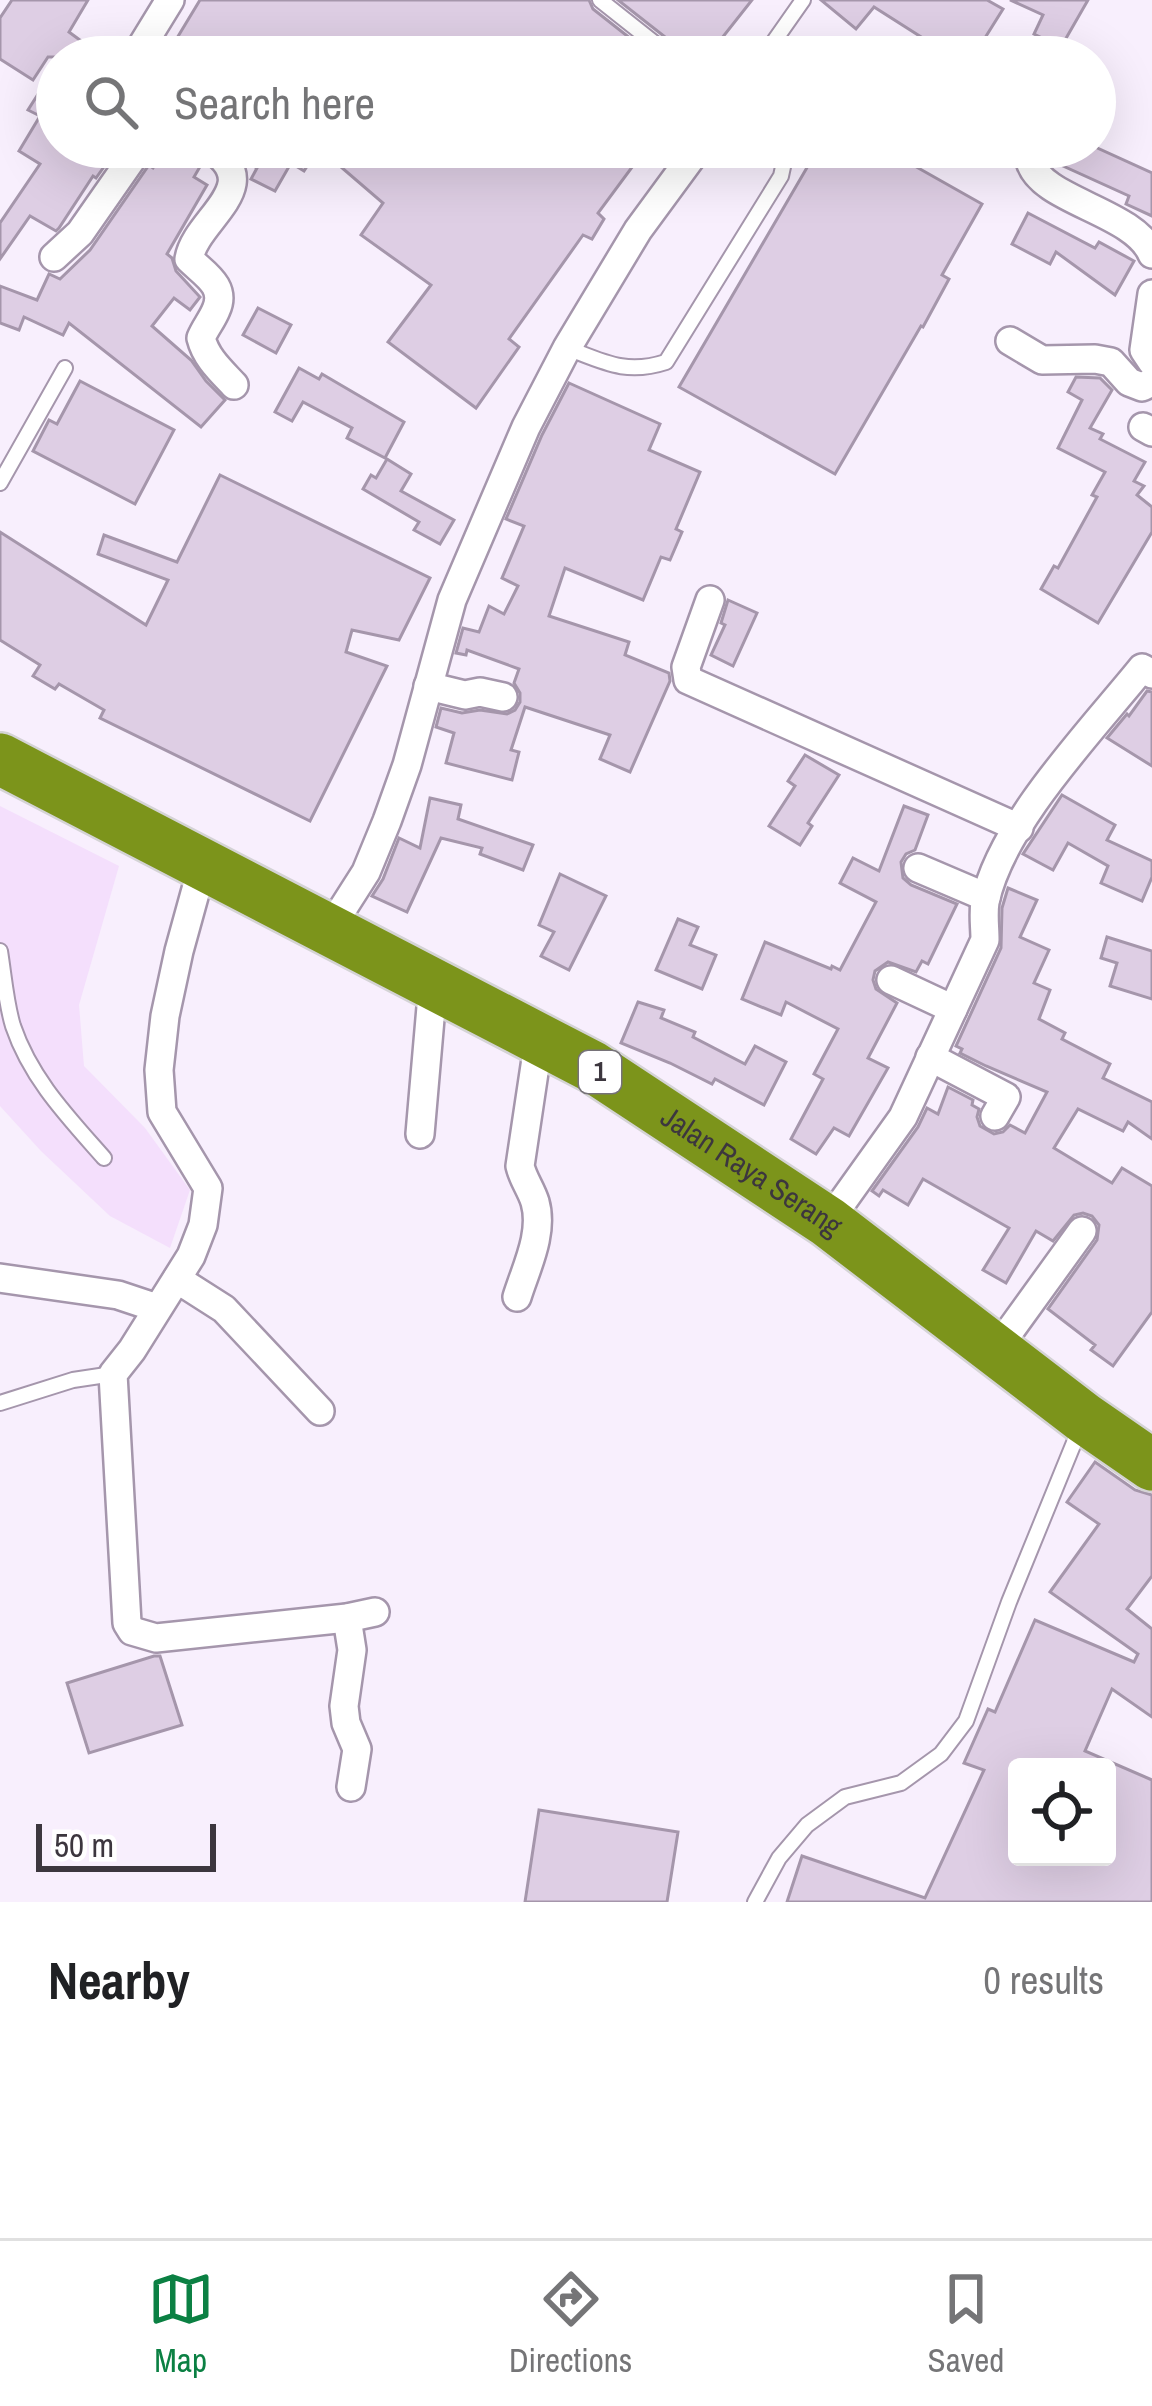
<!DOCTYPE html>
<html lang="en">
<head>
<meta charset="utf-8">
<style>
	:root { --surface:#fff; --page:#f6f6f6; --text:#202124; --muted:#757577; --line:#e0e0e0; --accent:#0b8043 }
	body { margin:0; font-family:"Archivo Narrow",sans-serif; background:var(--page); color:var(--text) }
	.controls { position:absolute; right:36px; bottom:36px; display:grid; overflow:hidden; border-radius:12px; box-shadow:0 12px 48px #0002 }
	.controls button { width:108px; height:108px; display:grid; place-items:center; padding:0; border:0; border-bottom:3px solid var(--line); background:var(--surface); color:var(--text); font:60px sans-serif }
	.scale { position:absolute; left:36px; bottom:30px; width:180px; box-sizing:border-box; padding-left:12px; border:6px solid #3c363e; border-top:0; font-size:33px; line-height:42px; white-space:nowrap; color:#3c363e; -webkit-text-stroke:9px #fff; paint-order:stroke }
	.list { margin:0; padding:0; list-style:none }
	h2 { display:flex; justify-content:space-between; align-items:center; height:156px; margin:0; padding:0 48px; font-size:51px }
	h2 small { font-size:39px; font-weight:400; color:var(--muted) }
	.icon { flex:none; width:66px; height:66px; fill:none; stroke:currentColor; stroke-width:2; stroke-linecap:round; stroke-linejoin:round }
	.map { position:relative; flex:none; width:1152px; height:1902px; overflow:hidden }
	.search { position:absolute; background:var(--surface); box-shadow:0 12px 48px #0002; left:36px; right:36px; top:36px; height:132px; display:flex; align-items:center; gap:30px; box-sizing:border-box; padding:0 42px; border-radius:66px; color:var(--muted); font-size:45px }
	.sheet { height:336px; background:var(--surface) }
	nav { display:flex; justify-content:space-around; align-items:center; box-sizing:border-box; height:168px; border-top:3px solid var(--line); background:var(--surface); font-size:33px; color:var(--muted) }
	nav a { display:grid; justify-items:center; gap:6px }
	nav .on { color:var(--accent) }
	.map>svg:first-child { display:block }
	.built { fill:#f4dffc }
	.building { fill:#decee4; stroke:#a596ab; stroke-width:3; fill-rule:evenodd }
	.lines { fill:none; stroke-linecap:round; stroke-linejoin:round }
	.lane-casing { stroke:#a596ac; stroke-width:18 }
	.street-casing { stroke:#a596ac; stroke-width:32 }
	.highway-casing { stroke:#d4d3d5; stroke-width:56 }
	.lane { stroke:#fff; stroke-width:14 }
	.street { stroke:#fff; stroke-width:27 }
	.highway { stroke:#7c941b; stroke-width:51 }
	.labels { text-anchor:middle; stroke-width:9; stroke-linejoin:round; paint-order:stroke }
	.shield { fill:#fff; stroke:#767278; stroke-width:3 }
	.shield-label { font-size:27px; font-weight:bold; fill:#3c363e }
	.street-label { font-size:30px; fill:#3c363e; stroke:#fff }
</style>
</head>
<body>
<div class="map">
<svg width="1152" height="1902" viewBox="0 0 1152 1902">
	<rect width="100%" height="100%" fill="#f8effd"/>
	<!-- built -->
	<polygon class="built" points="0,806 119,866 79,1005 84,1066 145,1128 190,1190 170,1248 110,1216 41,1151 0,1106"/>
	<!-- building -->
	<g class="building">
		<polygon points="12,0 88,0 69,32 103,57 48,57 33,80 0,59 0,18"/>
		<polygon points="200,0 589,0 593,9 654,57 156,57 168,38 174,43"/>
		<polygon points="618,0 752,0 707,57 683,57 679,48"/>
		<polygon points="821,0 987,0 1003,9 973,57 919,57 929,42 874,7 856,29"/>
		<polygon points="1010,0 1088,0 1061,47 1034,34 1043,15"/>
		<polygon points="42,88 54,94 57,89 57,147 118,147 96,178 93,176 59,228 56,231 30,216 0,259 0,223 40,164 19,151 40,116 28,110"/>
		<polygon points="168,147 190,147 192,154 201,165 194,177 207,185 167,254 172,258 176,271 200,297 190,310 174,298 152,326 191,360 206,381 225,400 201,427 69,323 63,335 24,317 19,330 0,323 0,286 37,300 49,274 60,279 90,250 149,165 153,168"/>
		<polygon points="236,147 256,147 273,156 275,153 266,147 647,147 598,213 604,219 592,239 583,235 509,339 519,347 476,408 388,342 431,285 361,235 383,203 319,148 304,171 291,163 275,191 251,179 257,168 245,161"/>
		<polygon points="819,147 881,147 982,204 942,275 949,279 923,327 921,326 835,474 679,387"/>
		<polygon points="1069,147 1095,147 1152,173 1152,216 1126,204 1129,196 1061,165"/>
		<polygon points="1028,213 1095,248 1099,242 1134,261 1115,295 1056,252 1050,264 1012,244"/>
		<polygon points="258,308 291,325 276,353 243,335"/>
		<polygon points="299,368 319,379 322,374 404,422 385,458 347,438 352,428 303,402 292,421 275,412"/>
		<polygon points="1076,377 1100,378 1112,390 1090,428 1103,434 1100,439 1145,462 1134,481 1144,486 1137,495 1152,507 1152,532 1098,623 1041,589 1054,566 1058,568 1097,497 1092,495 1105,472 1058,448 1082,400 1068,392"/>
		<polygon points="80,381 174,430 135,504 33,451 49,420 57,424"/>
		<polygon points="569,383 660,424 649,450 700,472 676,529 682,532 670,560 661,557 643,600 565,568 549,616 629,642 625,655 669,673 670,681 630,772 600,759 610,735 525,707 511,750 519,752 512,780 446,763 454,733 436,727 441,708 462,713 480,710 507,714 515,710 520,702 520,693 514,683 519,669 467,650 466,655 456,653 463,628 479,632 489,606 504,614 518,586 502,578 524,526 506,519 542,435"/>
		<polygon points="387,459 411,474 401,491 454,520 440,544 414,530 419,522 363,489 371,475 376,478"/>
		<polygon points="220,475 430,578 399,640 352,630 346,652 387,666 310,821 100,718 104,710 59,684 55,689 33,676 40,665 0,640 0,532 146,625 168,580 98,554 104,535 177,562"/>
		<polygon points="728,600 757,613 733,666 711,655 725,625 721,623"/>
		<polygon points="1147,691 1152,692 1152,766 1107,738 1127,714 1129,716"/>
		<polygon points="805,755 839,775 808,823 812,826 800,845 769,826 795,786 788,781"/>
		<polygon points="1062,795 1115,825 1107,840 1152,861 1152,877 1142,901 1101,883 1108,866 1068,843 1053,870 1023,854"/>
		<polygon points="430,798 461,805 458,819 533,845 523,870 480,854 482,848 441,838 407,912 372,896 383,879 399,838 420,848"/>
		<polygon points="904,806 928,815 915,850 906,854 901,862 903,878 911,885 957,904 928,964 922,961 916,972 888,962 875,971 873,980 876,989 897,1003 868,1058 888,1068 849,1136 834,1128 816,1154 791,1139 823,1079 814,1074 838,1029 786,1002 781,1015 742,999 765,942 831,969 832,966 840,970 876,902 840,883 853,858 879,871"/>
		<polygon points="560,874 606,896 569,970 541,956 554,932 539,925"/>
		<polygon points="1008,888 1037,900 1020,937 1049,950 1034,983 1050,990 1039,1019 1065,1033 1062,1039 1110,1064 1103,1078 1152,1102 1152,1139 1128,1122 1123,1131 1078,1109 1054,1148 1112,1183 1122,1168 1152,1186 1152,1312 1113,1366 1091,1350 1095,1345 1048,1309 1097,1240 1099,1225 1092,1216 1083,1213 1074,1215 1053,1241 1036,1231 1006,1283 983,1270 1009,1228 923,1179 908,1205 883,1190 879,1196 872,1191 918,1127 927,1108 938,1114 948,1087 973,1100 972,1105 979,1109 977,1117 980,1126 994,1134 1003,1132 1010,1125 1025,1133 1047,1092 986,1066 960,1053 962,1049 956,1046 1001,948 1002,908"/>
		<polygon points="678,919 698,927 690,945 716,955 702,989 656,970"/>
		<polygon points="1107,937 1152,951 1152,999 1110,986 1117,963 1101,958"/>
		<polygon points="638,1002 664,1010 661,1018 695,1032 693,1037 745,1064 755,1046 786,1062 764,1105 715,1079 712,1084 670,1063 621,1043"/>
		<path d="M1095,1462L1135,1490L1152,1495V1576L1127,1609L1152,1629V1717L1112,1689L1085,1751L1152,1780V1902H787L802,1856L925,1898L984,1770L964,1763L988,1709L995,1712L1035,1620L1134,1662L1138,1654L1050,1592L1099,1524L1067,1502ZM1017,1767H1107V1857H1017Z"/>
		<polygon points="154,1656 160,1656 182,1725 89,1753 67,1683"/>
		<polygon points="539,1810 678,1832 667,1902 525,1902"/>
	</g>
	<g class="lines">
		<defs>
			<g id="lane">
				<polyline points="600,0 672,57"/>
				<polyline points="763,57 803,0"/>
				<path d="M567,348C604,362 626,375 666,362L781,176L786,153L780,147"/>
				<polyline points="0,483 65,368"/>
				<path d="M0,951C4,976 6,1003 13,1026C31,1079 68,1117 104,1158"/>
				<polyline points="0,1403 73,1380 113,1374"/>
				<polyline points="755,1902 779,1858 807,1825 845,1797 901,1783 941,1754 966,1721 1009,1602 1080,1428"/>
			</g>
			<g id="street">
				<polyline points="135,57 170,0"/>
				<path d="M208,147C270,185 195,219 189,259C204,274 227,286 216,310C212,320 205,328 201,338C206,358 221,371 234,385"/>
				<path d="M1038,147L1030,161C1040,201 1134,211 1152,254"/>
				<polyline points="54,257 80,233 140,147"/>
				<polyline points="1152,294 1144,350 1152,362"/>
				<polyline points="1010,341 1042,360 1095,359 1111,362 1129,382 1142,387 1152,382"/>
				<polyline points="1143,427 1152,432"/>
				<polyline points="710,600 686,667 688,680 1019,828"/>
				<polyline points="428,686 465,695 480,692 503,697"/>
				<polyline points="203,864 179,951 165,1016 159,1070 162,1112 208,1188 203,1225 191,1256 132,1350 113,1374 127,1623 132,1631 156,1638 347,1618 375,1612"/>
				<polyline points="918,868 986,897"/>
				<polyline points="329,930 366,872 387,821 407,765 452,600 526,427 567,348 638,230 699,147"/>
				<polyline points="891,980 953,1009"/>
				<polyline points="930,1057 1006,1097 995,1116"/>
				<polyline points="420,1134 433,984"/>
				<path d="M828,1222L903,1117L985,940C985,927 983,915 985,902C1001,824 1092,730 1142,668L1152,674"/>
				<polyline points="0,1278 118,1295 157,1308"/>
				<polyline points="177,1279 224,1309 320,1411"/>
				<path d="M517,1297C526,1268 544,1233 535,1202C531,1189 523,1179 520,1166L539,1039"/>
				<polyline points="996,1350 1082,1231"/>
				<polyline points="347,1618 352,1650 344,1706 346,1723 357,1749 351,1787"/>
			</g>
			<g id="highway">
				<path id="s1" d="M0,759L593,1067L828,1222L1084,1418L1152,1465"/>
			</g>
		</defs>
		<!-- lane casing -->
		<use href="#lane" class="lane-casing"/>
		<!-- street casing -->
		<use href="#street" class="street-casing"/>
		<!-- highway casing -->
		<use href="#highway" class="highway-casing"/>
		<!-- lane -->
		<use href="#lane" class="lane"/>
		<!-- street -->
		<use href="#street" class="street"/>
		<!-- highway -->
		<use href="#highway" class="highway"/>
	</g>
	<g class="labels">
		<!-- shield labels -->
		<rect class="shield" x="579" y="1051" width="42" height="42" rx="9"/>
		<g class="shield-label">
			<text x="600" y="1081">1</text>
		</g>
		<!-- street labels -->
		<g class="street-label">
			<text dy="10" stroke="none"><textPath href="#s1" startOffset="858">Jalan Raya Serang</textPath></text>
		</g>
	</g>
</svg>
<div class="controls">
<button><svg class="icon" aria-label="locate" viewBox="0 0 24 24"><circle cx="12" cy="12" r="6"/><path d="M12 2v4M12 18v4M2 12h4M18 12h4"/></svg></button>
</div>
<div class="scale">50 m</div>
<div class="search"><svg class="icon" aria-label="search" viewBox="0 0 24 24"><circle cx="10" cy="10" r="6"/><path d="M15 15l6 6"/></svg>Search here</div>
</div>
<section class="sheet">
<h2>Nearby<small>0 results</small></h2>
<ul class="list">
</ul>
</section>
<nav>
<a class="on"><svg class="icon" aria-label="map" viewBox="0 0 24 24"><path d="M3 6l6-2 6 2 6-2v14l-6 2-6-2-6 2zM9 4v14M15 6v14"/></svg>Map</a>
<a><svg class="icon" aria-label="directions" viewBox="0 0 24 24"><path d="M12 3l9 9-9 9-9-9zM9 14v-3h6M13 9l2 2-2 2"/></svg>Directions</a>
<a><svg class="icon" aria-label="saved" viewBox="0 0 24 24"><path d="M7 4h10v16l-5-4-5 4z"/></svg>Saved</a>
</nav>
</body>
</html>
